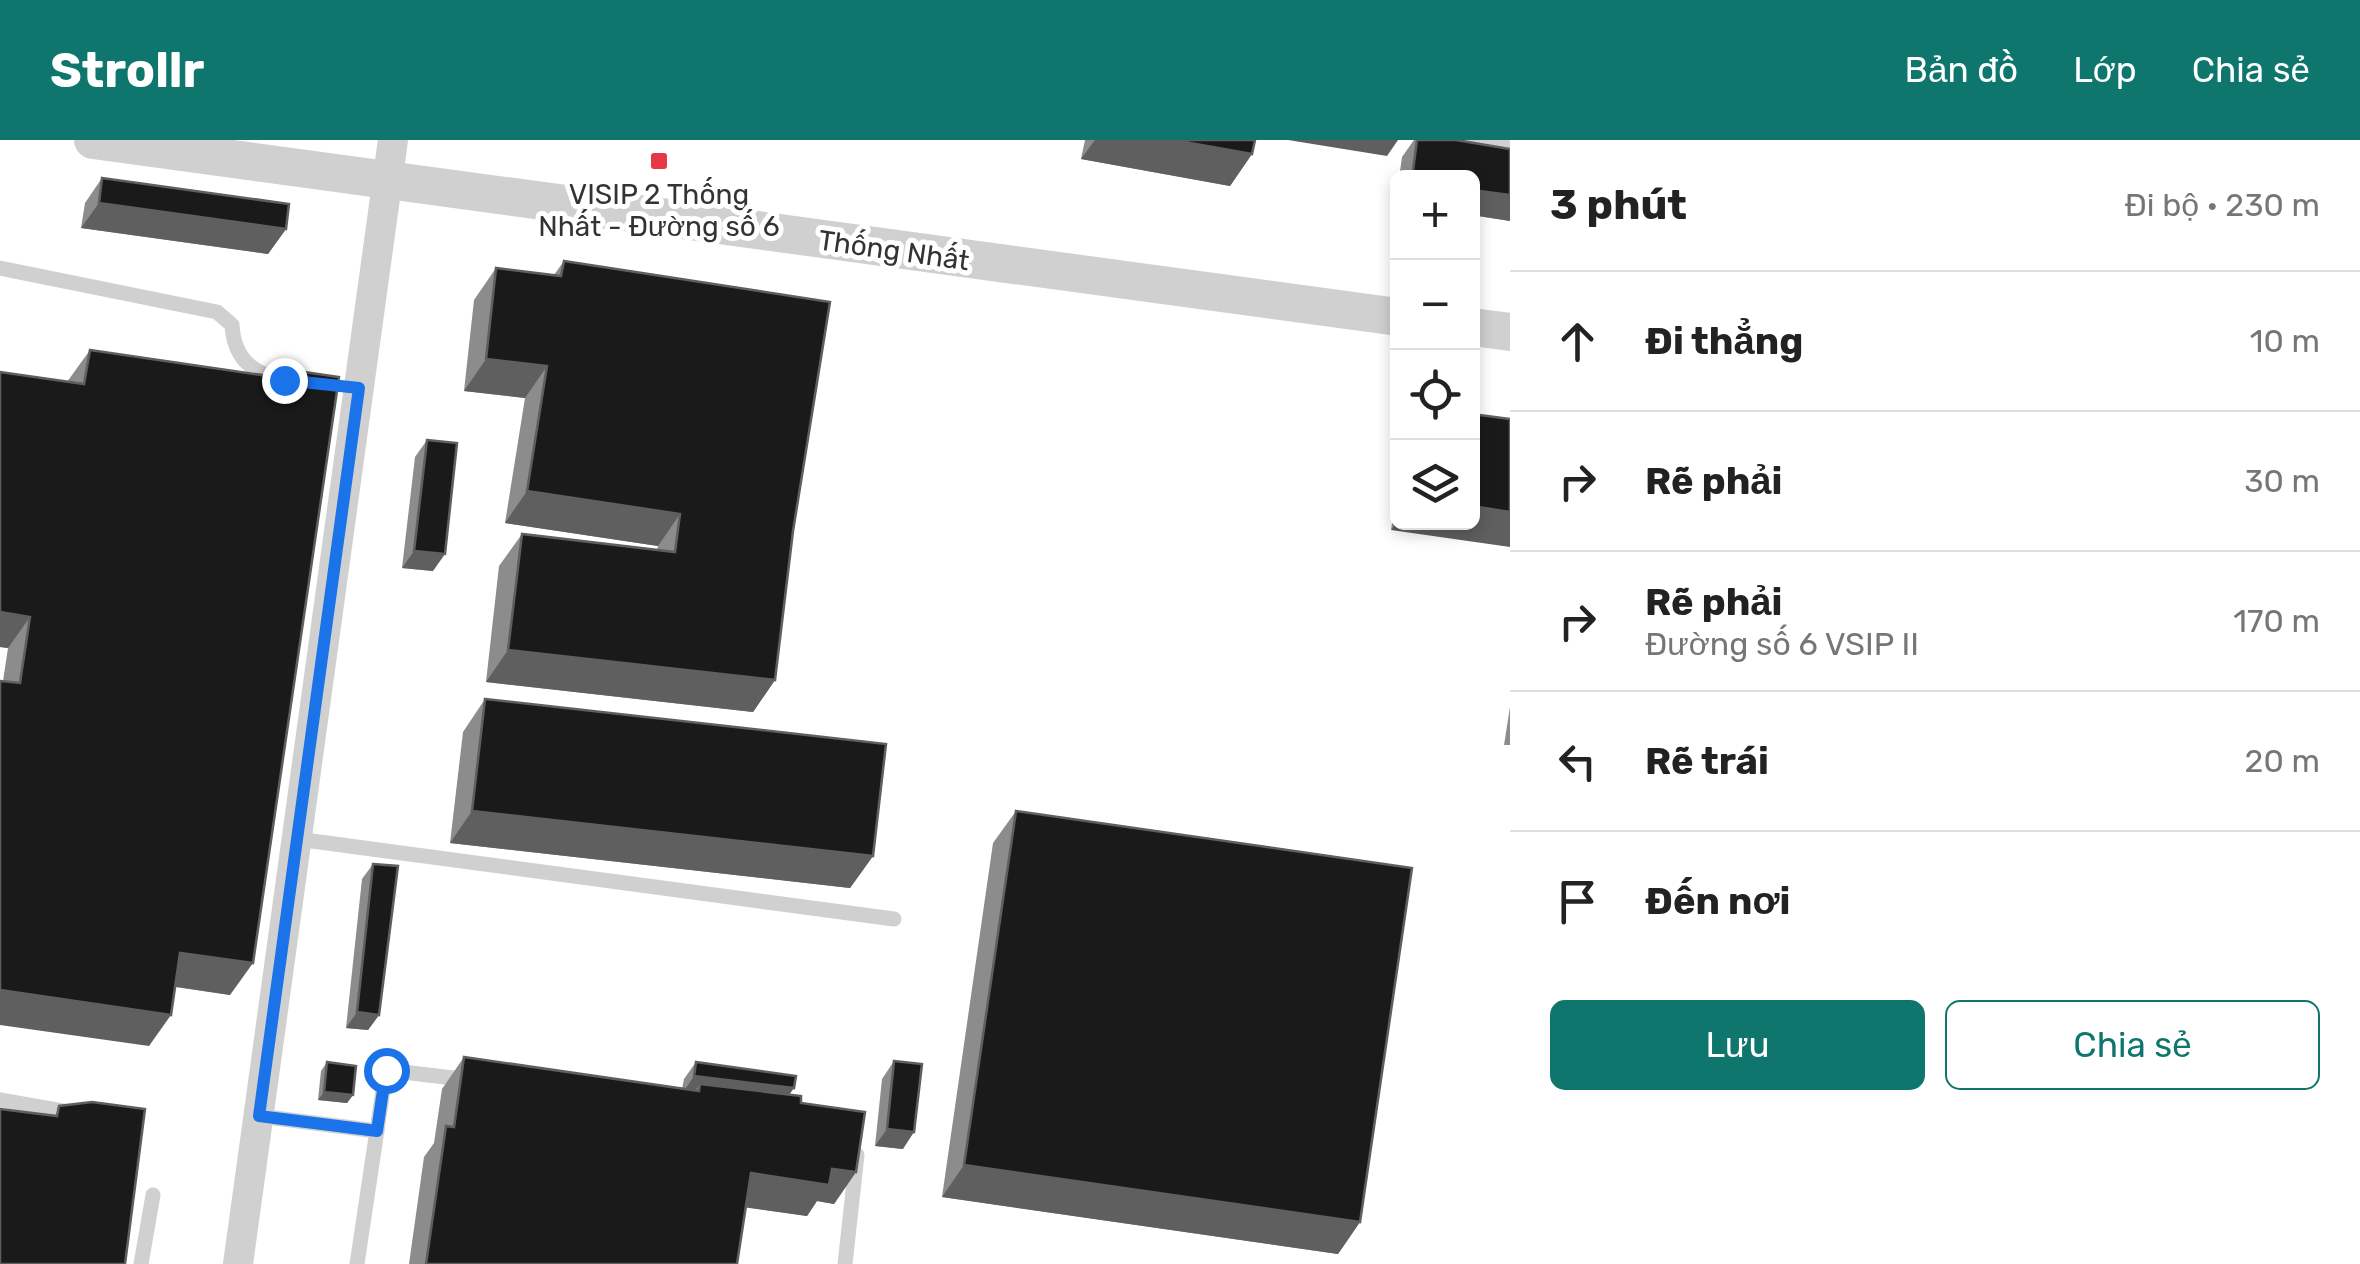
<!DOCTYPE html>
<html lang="vi">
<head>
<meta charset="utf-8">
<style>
	:root { --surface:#fff; --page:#f6f6f6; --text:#222; --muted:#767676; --line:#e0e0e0; --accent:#0f766e }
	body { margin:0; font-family:Rubik,sans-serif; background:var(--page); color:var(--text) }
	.controls { position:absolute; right:30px; top:30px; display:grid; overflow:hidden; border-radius:15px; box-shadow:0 5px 15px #0003 }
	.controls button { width:90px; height:90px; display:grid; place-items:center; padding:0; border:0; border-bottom:2px solid var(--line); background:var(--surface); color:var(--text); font:50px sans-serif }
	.stop { position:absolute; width:30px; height:30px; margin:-22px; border:8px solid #1a73e8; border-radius:50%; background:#fff }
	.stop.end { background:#1a73e8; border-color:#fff; box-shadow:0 2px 10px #0008 }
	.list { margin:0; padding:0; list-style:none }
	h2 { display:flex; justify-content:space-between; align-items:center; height:130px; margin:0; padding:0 40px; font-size:42px }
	h2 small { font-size:32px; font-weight:400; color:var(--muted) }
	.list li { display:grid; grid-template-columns:65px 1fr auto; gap:30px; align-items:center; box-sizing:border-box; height:140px; padding:0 40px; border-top:2px solid var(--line) }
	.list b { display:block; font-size:38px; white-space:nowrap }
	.list p { margin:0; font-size:32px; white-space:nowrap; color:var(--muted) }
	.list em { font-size:32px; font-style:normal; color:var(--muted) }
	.actions { display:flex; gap:20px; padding:30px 40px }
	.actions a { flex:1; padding:22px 0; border:2px solid var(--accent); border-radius:15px; text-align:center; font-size:35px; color:var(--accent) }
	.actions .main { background:var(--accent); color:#fff }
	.icon { flex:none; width:55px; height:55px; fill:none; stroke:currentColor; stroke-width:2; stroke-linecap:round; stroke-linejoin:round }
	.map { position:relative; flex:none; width:1510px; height:1124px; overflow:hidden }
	header { display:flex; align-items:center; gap:60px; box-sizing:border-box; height:140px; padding:0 50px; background:var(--accent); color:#fff }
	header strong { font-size:48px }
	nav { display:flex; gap:55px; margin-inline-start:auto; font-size:35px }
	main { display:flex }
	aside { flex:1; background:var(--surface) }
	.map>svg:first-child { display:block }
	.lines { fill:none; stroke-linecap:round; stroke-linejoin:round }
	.service { stroke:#d0d0d0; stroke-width:15 }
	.minor { stroke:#d0d0d0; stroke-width:30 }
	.tertiary { stroke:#d0d0d0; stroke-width:38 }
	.wall { fill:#8c8c8c }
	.shaded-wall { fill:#5f5f5f }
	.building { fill:#1a1a1a; stroke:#5f5f5f; stroke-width:2.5 }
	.route { stroke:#1a73e8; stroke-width:12 }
	.poi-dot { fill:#e63946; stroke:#fff; stroke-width:4 }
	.labels { text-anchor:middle; stroke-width:10; stroke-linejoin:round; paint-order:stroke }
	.poi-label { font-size:28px; fill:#333; stroke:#fff }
	.street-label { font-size:28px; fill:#333; stroke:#fff }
</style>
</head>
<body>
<header>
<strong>Strollr</strong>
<nav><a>Bản đồ</a><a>Lớp</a><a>Chia sẻ</a></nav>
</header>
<main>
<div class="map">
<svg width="1510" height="1124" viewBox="0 0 1510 1124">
	<rect width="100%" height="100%" fill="#fff"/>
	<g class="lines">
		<!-- service -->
		<g class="service">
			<polyline points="1471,0 1510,6"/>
			<path d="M0,128L217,172L232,185C234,223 258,238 296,241"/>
			<polyline points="297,699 894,779"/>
			<polyline points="0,960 74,973"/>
			<polyline points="259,976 377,991"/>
			<polyline points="141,1124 153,1055"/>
			<polyline points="357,1124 386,930 470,940"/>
			<polyline points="845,1124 857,1015"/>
		</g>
		<!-- minor -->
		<polyline class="minor" points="238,1124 393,0"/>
		<!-- tertiary -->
		<g class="tertiary">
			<polyline points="93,0 1398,177"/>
			<polyline points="1472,187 1510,192"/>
		</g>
	</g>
	<!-- wall -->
	<g class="wall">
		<polygon points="1085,0 1255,0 1252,14 1230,46 1081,19"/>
		<polygon points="1414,0 1456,0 1510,9 1510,81 1472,75 1472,38 1399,38 1402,17"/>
		<polygon points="102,38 286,89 268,114 81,88 85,63"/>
		<polygon points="564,121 793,391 775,540 753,572 486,542 499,426 522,394 657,410 658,406 505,383 525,258 464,251 474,160 496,128 554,135"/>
		<polygon points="90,210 291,239 297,231 230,855 175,847 149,906 3,541 8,508 0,507 0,232 67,242"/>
		<polygon points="427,300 433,431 402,428 415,317"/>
		<polygon points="1398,346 1398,382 1391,390"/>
		<polygon points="485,559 873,716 850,748 450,703 463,592"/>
		<polygon points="1510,567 1510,605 1504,605"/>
		<polygon points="1016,671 1360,1082 1338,1114 942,1057 993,703"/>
		<polygon points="373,724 379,875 368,890 346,888 362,739"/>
		<polygon points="464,917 682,949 684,939 696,922 790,955 801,963 856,1032 834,1064 817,1061 807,1076 745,1067 737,1124 409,1124 424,1017 434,1003 442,949"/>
		<polygon points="894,921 903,1009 875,1006 882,939"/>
		<polygon points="327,922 353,955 347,963 318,960 321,931"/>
	</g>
	<!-- shaded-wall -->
	<g class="shaded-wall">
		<polygon points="1095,0 1173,0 1252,14 1230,46 1081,19"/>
		<polygon points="1288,0 1398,0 1387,16"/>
		<polygon points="1472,50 1510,55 1510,81 1472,75"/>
		<polygon points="99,63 286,89 268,114 81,88"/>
		<polygon points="486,219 547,226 525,258 464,251"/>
		<polygon points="527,351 680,374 658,406 505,383"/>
		<polygon points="1472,366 1510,372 1510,407 1391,390 1398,380 1398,382 1472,382"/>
		<polygon points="414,411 445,414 433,431 402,428"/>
		<polygon points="0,472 30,477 8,508 0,507"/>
		<polygon points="508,510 775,540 753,572 486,542"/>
		<polygon points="472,671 873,716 850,748 450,703"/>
		<polygon points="180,813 253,823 230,855 158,844"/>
		<polygon points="0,850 171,875 149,906 0,885"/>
		<polygon points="357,872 379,875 368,890 346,888"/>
		<polygon points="694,936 794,948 782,965 699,951 700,944 692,955 682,954"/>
		<polygon points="324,952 353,955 347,963 318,960"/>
		<polygon points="887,989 914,992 903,1009 875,1006"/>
		<polygon points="964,1025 1360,1082 1338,1114 942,1057"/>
		<polygon points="832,1029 856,1032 834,1064 817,1061 807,1076 728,1065 751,1033"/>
	</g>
	<!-- building -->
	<g class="building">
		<polygon points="1173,0 1255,0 1252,14"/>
		<polygon points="1417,0 1456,0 1510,9 1510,55 1472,50 1472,38 1412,38"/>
		<polygon points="102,38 289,64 286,89 99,63"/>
		<polygon points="564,121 830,162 793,391 775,540 508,510 522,394 675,412 680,374 527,351 547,226 486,219 496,128 561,136"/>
		<polygon points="90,210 296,240 297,231 339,237 253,823 180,813 171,875 0,850 0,541 20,543 30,477 0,472 0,232 84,244"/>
		<polygon points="1472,274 1510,279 1510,372 1472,366"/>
		<polygon points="427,300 457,303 445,414 414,411"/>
		<polygon points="485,559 886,604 873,716 472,671"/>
		<polygon points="1016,671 1412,728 1360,1082 964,1025"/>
		<polygon points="373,724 398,726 379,875 357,872"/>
		<polygon points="464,917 699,951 700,944 801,956 801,963 865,972 856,1032 832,1029 829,1045 751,1033 737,1124 426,1124 446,986 454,987"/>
		<polygon points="894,921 922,924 914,992 887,989"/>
		<polygon points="327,922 356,926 353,955 324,952"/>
		<polygon points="696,922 796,936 794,948 694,936"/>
		<polygon points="92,962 145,969 125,1124 0,1124 0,969 57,976 59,966"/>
	</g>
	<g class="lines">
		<!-- route -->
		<polyline class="route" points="284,240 359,248 259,976 377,991 386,930"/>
	</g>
	<!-- markers -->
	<rect class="poi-dot" x="649" y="11" width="20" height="20" rx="5"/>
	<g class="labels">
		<!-- poi labels -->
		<g class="poi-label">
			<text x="659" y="64">VISIP 2 Thống<tspan x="659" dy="32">Nhất - Đường số 6</tspan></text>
		</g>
		<!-- street labels -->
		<g class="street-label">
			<text transform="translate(894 110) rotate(8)" y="10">Thống Nhất</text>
		</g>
	</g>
</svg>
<div class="controls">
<button>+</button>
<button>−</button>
<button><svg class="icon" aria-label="locate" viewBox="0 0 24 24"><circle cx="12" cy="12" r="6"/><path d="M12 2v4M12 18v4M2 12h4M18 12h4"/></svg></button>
<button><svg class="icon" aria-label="layers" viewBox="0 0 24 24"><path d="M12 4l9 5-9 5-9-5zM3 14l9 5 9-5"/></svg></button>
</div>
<div class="stop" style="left:386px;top:930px"></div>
<div class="stop end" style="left:284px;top:240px"></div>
</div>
<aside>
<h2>3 phút<small>Đi bộ · 230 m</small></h2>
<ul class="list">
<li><svg class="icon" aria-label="ahead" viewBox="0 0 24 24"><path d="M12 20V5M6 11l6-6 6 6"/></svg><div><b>Đi thẳng</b></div><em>10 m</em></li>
<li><svg class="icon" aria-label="right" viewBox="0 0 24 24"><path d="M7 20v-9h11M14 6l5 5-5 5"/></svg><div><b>Rẽ phải</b></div><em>30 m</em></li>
<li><svg class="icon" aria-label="right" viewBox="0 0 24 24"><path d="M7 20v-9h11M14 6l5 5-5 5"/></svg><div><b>Rẽ phải</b><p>Đường số 6 VSIP II</p></div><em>170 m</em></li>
<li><svg class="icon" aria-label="left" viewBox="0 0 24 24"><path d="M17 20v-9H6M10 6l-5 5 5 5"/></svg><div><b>Rẽ trái</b></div><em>20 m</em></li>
<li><svg class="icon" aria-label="arrive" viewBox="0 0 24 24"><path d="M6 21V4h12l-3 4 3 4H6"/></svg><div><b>Đến nơi</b></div></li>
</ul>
<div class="actions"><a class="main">Lưu</a><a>Chia sẻ</a></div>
</aside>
</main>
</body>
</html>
